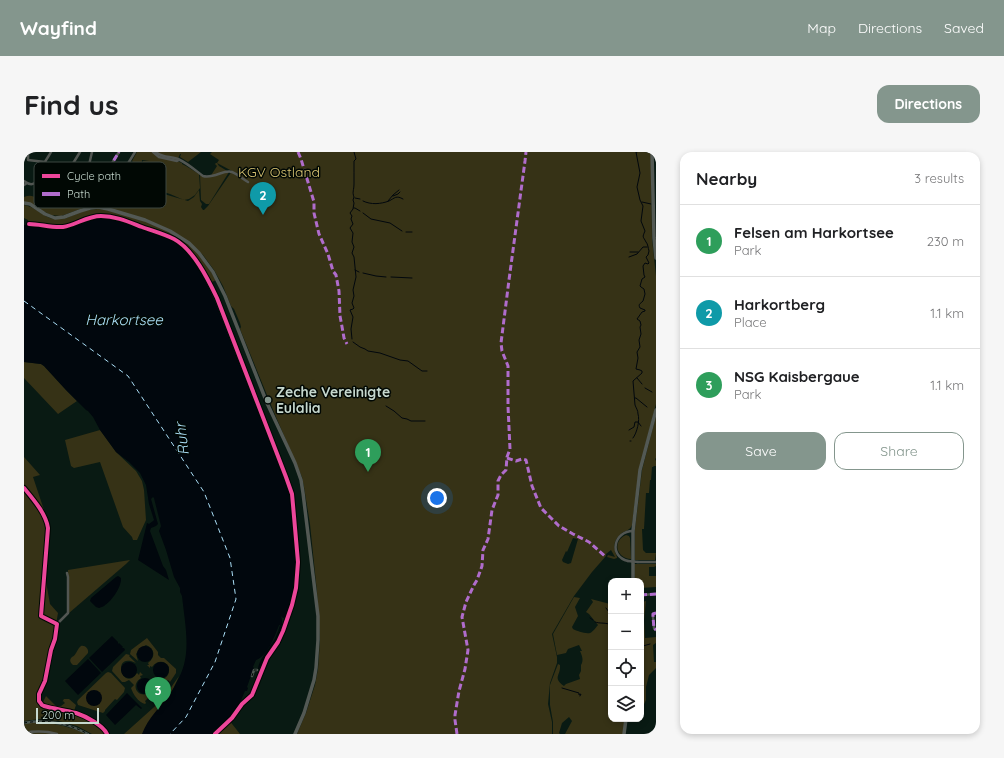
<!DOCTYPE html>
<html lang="en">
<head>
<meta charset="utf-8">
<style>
	:root { --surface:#fff; --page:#f6f6f6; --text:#202124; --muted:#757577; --line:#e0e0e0; --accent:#84968d }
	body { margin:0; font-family:Quicksand,sans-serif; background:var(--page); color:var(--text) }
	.controls { position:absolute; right:12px; bottom:12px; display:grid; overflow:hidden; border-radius:8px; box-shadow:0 2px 6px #0003 }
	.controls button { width:36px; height:36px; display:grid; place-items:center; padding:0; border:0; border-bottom:1px solid var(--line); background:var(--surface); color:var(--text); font:20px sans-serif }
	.scale { position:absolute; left:12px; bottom:10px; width:63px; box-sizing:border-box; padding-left:4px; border:2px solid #c6d8ce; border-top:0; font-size:11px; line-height:14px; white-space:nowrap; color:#c6d8ce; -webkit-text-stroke:3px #010804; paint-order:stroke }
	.you { position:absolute; left:413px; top:346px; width:14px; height:14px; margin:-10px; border:3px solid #fff; border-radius:50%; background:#1a73e8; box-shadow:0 0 0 6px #1a73e833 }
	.badge { display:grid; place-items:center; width:26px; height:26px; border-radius:50%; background:var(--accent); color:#fff; font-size:13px; font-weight:700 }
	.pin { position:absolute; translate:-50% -33px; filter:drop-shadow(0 1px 2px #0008) }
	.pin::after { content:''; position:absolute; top:21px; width:14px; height:12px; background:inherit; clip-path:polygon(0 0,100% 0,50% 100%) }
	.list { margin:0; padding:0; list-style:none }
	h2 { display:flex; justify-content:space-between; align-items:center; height:52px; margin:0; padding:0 16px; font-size:17px }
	h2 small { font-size:13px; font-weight:400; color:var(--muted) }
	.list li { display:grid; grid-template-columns:26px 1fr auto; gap:12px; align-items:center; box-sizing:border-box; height:72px; padding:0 16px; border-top:1px solid var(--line) }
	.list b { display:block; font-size:15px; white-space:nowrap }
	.list p { margin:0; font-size:13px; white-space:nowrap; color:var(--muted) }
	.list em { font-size:13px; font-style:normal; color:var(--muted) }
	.actions { display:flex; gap:8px; padding:12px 16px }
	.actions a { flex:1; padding:9px 0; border:1px solid var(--accent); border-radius:12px; text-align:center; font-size:14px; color:var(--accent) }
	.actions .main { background:var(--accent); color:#fff }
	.icon { flex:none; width:22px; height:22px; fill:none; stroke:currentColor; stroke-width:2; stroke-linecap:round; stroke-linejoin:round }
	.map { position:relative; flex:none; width:632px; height:582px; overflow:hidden; border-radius:12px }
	header { display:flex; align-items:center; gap:24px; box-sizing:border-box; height:56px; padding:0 20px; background:var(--accent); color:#fff }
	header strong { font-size:19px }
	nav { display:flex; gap:22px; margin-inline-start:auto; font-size:14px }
	.intro { display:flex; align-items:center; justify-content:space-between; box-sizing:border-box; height:96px; padding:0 24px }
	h1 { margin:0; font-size:28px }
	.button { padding:10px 18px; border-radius:12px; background:var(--accent); color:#fff; font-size:14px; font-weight:700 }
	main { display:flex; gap:24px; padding:0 24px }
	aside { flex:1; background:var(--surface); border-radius:12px; box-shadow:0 2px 6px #0003 }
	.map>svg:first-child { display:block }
	.green { fill:#363216; fill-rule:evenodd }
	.water { fill:#01070d }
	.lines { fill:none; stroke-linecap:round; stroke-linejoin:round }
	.stream { stroke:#01070d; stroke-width:1 }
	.ferry { stroke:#abdff7; stroke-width:1; stroke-dasharray:5 4; stroke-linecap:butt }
	.street { stroke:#525652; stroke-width:2.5 }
	.secondary { stroke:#535954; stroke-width:3.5 }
	.rail-casing { stroke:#4c5650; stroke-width:2.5 }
	.rail { stroke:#010804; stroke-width:1; stroke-dasharray:3; stroke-linecap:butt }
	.street-bridge { stroke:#525652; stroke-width:2.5 }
	.quiet { stroke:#b06ccc; stroke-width:3; stroke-dasharray:6 3; stroke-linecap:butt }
	.cycleway-casing { stroke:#010804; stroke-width:6 }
	.cycleway { stroke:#ed469a; stroke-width:4 }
	.poi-dot { fill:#84968d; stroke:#010804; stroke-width:1.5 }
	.labels { text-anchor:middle; stroke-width:3; stroke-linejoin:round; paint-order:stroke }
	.park-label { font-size:14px; fill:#d8c472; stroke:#010804 }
	.poi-label { font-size:14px; font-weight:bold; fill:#c6d8ce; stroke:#010804; text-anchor:start }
	.water-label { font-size:15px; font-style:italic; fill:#abdff7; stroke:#010804 }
	.key { fill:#010804; stroke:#3c4641; stroke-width:1 }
	.key-label { font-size:11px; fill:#c6d8ce }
</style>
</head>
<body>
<header>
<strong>Wayfind</strong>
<nav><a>Map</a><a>Directions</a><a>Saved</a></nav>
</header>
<div class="intro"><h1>Find us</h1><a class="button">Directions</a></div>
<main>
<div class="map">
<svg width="632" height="582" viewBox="0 0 632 582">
	<rect width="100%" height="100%" fill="#091a13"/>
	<!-- green -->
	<g class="green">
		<path d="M113,0H177L164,10L156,5L157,2H156L153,9L158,11V12L162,14L175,22L176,36L171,43L165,47L160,48L146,42L137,39L136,35L130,34V38L121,36L118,33L117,31L119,9H125L118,8L116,33L120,36L134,41L136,44H139L140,42L164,49L170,45L175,38L176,49L178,52L177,55L179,58H180L184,54L208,19L193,11L195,14L205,20L185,52H182L177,48L176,23L186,25L193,14L191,12L192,11H193L195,8L186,2L188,0H627L628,87L632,124V252L615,318L608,373C606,378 603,378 598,381C589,388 589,395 593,405V406L590,407L583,405L584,403L591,405L587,398L582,402V404L568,420L550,444L528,482L533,505V511L526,531L524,552L528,570V582H273L282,561L291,533L294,517L296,489L293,440L286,372L280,335L278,325L252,265L216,177L217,175L216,171L210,157L207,154L199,134L190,118L179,103L165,90L120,67L65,54L37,64L27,63L0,50V45C5,43 9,43 13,47L24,35L25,31L19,27L24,21L25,20L34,31L36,32L42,24L48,14H49L47,24L48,26L49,32H53L78,39L80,35L66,28L71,17L69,16V14L78,15L96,20H100L102,18L105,14H107L109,10L108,9ZM549,386L554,387L547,411L544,412L539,410L538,408L542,399L543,400Z"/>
		<path d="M0,53C13,55 20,67 33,67C42,68 51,62 59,59C64,58 69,57 74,57C84,57 94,61 104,64C125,70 149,79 167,94C177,104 185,116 192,128L186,131C178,116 168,100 155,89C148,84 140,83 132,80C113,73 95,62 74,64C62,65 52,71 41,73C29,76 17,71 5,71L4,68L0,66Z"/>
		<polygon points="0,210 17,212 20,214 42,238 53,249 34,262 0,226"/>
		<polygon points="632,264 632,306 631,307 632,309 632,314 630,314 629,315 628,315 627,328 626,328 625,341 622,341 620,377 618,377 619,398 622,401 632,401 631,408 611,408 611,377 618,318"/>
		<polygon points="76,278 92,300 112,319 118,329 120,338 122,368 113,388 109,388 108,385 99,375 76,310 50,316 47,314 41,288"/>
		<path d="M0,305L16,323L9,325L25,373L26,379L21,424L26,452L34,461L29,490L27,495L24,514L21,528L15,542L17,553C23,557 29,557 35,558C50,561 74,569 82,582H68L53,574L35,569L16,567L0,569Z"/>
		<path d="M602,383L605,384L606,386L607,407C592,406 588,389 602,383Z"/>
		<polygon points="106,408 102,412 45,461 44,418"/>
		<polygon points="610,412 632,412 632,414 630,415 625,415 625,424 632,424 632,435 617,436 617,429 611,429"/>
		<polygon points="617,442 618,450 622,449 620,468 621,486 632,485 632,491 629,493 630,510 632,510 632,516 625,523 622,535 622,548 617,559"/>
		<path d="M550,445L556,446L551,455L554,464L548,475L549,477C553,479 561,482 566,481C569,480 572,475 574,473L565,462L562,460L569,450L567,447L586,452L587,457V567H601L599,582H541L548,569L545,565L538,571L535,581L536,582H529V570L526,553V533L534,512L536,513C537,524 528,525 540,534L542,532L556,527L555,523L557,519V513C560,508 558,504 556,499H558L555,493L544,497L542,501L533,503L529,482Z"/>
		<path d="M123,486L134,500V503L137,506H140L152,517V521L146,530L144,528L138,533L130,525C138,529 146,527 145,515C141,508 133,508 128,515L126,514V516L123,513H125L124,511C132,505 131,496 122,493L116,496L112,502L114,509L106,502L107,498Z"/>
		<path d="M57,494C61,493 65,497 64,501L53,513H49C46,510 45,508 48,505C52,504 53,497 57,494Z"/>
		<path d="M102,502L106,503L105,504L112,511C86,499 99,542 113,521L115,523L116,520L119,523L116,524L117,526C105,534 115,548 127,540L129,534L127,527L134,535V537L121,549L122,551L121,552C114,550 109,542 107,536L110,533L105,528L101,530H98L88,519L89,515Z"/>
		<polygon points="84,520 87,521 101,536 100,540 93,548 91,547 81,558 81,559 79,561 54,553 53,550 54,548 82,521"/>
		<polygon points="155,524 129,582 100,582 139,547"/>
		<polygon points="22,544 32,554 37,554 41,551 39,549 38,550 40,547 45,547 52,553 50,559 23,555 18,552"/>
		<polygon points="205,568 216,582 191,582"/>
		<path d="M13,570C31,571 47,575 62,582H0V572Z"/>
	</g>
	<!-- water -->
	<g class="water">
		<path d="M76,64L89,66L102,69L151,90C180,110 198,169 211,201C228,243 244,286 261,329L265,340L268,354L272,410L269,438L266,452L262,465L259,466L257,464C263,480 242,503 235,517H234C235,508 242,501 246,494C251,488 254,480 256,473H255C251,484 243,505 232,508L229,515L230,516L229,518L223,535L224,536L223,539H221C219,543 217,549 215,553C208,564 198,573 189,582H118C124,566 136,555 146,542C152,532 159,520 161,508C165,488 160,464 158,444L156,440V436L150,425L142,398L135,379L137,374L130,346L129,345L127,347L134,372L132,374L127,376L126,379L139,414L142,418L145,428L114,408L123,371L125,372L129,369L130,368L125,352L122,333L116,321L105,310L92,300L76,278L69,265L64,259L62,258L42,238L20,214L17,212L0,210V73L38,75L63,67Z"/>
		<path d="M94,424L97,426C98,434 88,449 81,453C81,454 75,456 75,456L72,455L66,449L67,446L92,425Z"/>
		<polygon points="88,484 90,486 89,487 90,486 94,490 94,492 95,491 99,495 98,496 100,496 101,498 78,520 65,506"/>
		<circle cx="121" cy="502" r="8"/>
		<polygon points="64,507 77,521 54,543 41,529"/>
		<circle cx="137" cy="518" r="8"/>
		<circle cx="105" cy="518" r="8"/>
		<circle cx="121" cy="534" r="8"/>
		<circle cx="70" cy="546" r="8"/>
		<polygon points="103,541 118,556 117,557 112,553 91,573 82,563"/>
	</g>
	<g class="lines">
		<!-- stream -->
		<g class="stream">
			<polyline points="369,44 374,42 376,40"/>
			<polyline points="331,46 336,47"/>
			<path d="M339,49C347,53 357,52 365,49C371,46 372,43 379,47"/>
			<polyline points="364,49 369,43 375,38"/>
			<polyline points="618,50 627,52"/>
			<polyline points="330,56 331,56 336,59"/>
			<polyline points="339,61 347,67 366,71 378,79"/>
			<polyline points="382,80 388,80"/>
			<polyline points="606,100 614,100"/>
			<polyline points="605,105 613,102 619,95 623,95"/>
			<polyline points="331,118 335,120"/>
			<polyline points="339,121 352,124 362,125"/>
			<polyline points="367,125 388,126"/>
			<path d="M328,187L327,177L329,165L326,158L329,157L330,156L328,151L330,144L329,138L332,125L330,105L328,101L330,95L328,90L329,81L326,76L329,72L327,67L328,64L326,61L329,57L330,51L329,48L330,45C328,40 330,38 330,32C330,24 330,17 330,9L332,7L330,0"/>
			<polyline points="329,190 336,195 341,197 344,199 356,201 376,208 384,209 398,219 403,219"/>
			<polyline points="613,226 618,232"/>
			<polyline points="621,236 628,240"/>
			<polyline points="611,246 612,246 623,255"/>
			<polyline points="362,254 370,259 378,266 383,267 387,269 401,269"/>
			<polyline points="605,278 610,275 611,270 614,270 617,274"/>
			<path d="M609,286C613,281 616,268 614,262C614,258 612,256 611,253C610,245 610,237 609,229L618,221V219L616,218L612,217L614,206L613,200L616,195L615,188L617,182L616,175L617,173L616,169L613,167L618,160L621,159V158L616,156C614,152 616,152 619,149L621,142L620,137L617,135L616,134L618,127L621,125L620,123L619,114L621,111L624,112L625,111L622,105L624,103L625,99C624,96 624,92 622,90C619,84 618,86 621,79L617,69L619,54L616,48L613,35L616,21L612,0H613"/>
			<polyline points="606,289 607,289"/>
			<polyline points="582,456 585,460 587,464"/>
			<polyline points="566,466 569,468"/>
			<path d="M571,470C576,472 582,470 587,473"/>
			<polyline points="619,494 626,492"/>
			<polyline points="538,536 555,541 555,543 557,542 556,544"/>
		</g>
		<!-- ferry -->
		<polyline class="ferry" points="0,149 104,224 180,340 206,406 212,447 191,510 162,565 146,582"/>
		<!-- street -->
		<g class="street">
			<polyline points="4,0 4,8 21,10"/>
			<polyline points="56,0 48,13 77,14 97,19 100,18 111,0"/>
			<polyline points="129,0 135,5 153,9 155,8"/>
			<path d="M132,0C138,6 147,4 154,7C163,11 171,18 179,24C190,27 200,17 208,20C213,22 219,27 224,30"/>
			<polyline points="65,13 68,0"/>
			<polyline points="85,16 95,0"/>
			<path d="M0,29C14,40 16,20 20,12C22,7 25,4 27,0"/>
			<polyline points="0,33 3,31"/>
			<path d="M604,409C584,404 590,379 609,379"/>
			<polyline points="614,410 632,410"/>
			<path d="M43,421L44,425V461L33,472L31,487L27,498L21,529L15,542V549L18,553L20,554C30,557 41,558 52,561C61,564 79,573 83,582"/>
			<polyline points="617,443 632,442"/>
			<polyline points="632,461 629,462 629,465 630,476 632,478"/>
			<path d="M0,581C11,579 22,579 33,582"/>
		</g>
		<!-- secondary -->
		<g class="secondary">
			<polyline points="628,0 630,86 632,106"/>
			<polyline points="0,51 6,52 21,62 31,66 40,65 56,59 66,56 74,55 84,57 121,68 146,79 165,91 175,101 189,120 201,144 243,251 271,311 277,328 279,341 294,464 294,488 292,516 290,528 280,561 271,582"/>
			<polyline points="609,429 609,379 616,318 632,258"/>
			<polyline points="600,582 602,567"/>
		</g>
		<defs>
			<g id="rail">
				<polyline points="228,524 230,518 233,518"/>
				<path d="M0,571C23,567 44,571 64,582"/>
			</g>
		</defs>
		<!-- rail casing -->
		<use href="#rail" class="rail-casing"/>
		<!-- rail -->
		<use href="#rail" class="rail"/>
		<!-- street-bridge -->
		<polyline class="street-bridge" points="604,409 614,410"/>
		<!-- quiet -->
		<g class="quiet">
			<polyline points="274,0 277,7 290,50 290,61 295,82 304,102 309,119 312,123 315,139 316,164 319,180 320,186 323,192"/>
			<polyline points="85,16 95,0"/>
			<polyline points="483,306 492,309 498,307 502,308 508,334 517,356 535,374 549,382 565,390 582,405"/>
			<polyline points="617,443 632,442"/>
			<polyline points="632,461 629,462 629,465 630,476 632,478"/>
			<polyline points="433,582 431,568 431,563 435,539 441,517 444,498 438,465 442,450 450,433 453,428 458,414 459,398 464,387 468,358 474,343 474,329 477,323 482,318 483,305 486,297 484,254 484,214 478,199 477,191 485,128 501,9 502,0"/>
		</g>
		<defs>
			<g id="cycleway">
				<path d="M5,72C16,72 27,76 39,75C52,73 63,64 77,64C92,64 105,70 118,75C129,79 140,82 150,87C169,97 184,127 193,146L262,325L268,342L269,353L274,410L272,436L268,453L259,479L254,490L243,506L228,543L218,552L208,566L191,582"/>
				<path d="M0,336C10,348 22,362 24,376L17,464L33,472L31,487L27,498L21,529L15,542V549L18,553L20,554C30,557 41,558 52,561C61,564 79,573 83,582"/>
			</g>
		</defs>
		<!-- cycleway casing -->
		<use href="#cycleway" class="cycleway-casing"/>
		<!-- cycleway -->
		<use href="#cycleway" class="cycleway"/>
	</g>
	<!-- markers -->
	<circle class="poi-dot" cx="244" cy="248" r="4"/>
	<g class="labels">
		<!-- park labels -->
		<g class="park-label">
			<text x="255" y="25">KGV Ostland</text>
		</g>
		<!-- poi labels -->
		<g class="poi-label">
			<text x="252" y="245">Zeche Vereinigte<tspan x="252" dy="16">Eulalia</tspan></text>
		</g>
		<!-- water labels -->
		<g class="water-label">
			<text x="100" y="173">Harkortsee</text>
			<text transform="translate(158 287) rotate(-97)" y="5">Ruhr</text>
		</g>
	</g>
	<!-- legend -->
	<rect x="10" y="10" width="132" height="46" rx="6" class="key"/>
	<rect x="18" y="22" width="18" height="4" fill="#ed469a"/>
	<rect x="18" y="40" width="18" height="4" fill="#b06ccc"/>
	<g class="key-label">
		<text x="43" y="28">Cycle path</text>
		<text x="43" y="46">Path</text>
	</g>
</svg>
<div class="controls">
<button>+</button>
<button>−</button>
<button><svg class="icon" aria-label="locate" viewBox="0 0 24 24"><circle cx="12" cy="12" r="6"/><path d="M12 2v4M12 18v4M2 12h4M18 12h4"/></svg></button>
<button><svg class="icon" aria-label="layers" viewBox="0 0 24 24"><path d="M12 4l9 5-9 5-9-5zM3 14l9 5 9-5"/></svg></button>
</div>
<div class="scale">200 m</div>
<div class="you"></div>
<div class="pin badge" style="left:344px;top:320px;background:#2e9e5b">1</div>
<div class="pin badge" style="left:239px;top:63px;background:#0f9aa8">2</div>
<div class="pin badge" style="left:134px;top:558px;background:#2e9e5b">3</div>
</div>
<aside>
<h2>Nearby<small>3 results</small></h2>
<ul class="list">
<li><span class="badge" style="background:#2e9e5b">1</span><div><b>Felsen am Harkortsee</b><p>Park</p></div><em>230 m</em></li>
<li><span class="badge" style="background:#0f9aa8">2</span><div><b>Harkortberg</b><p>Place</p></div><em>1.1 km</em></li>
<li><span class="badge" style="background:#2e9e5b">3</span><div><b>NSG Kaisbergaue</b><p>Park</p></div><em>1.1 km</em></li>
</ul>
<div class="actions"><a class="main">Save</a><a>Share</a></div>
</aside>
</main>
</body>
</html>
